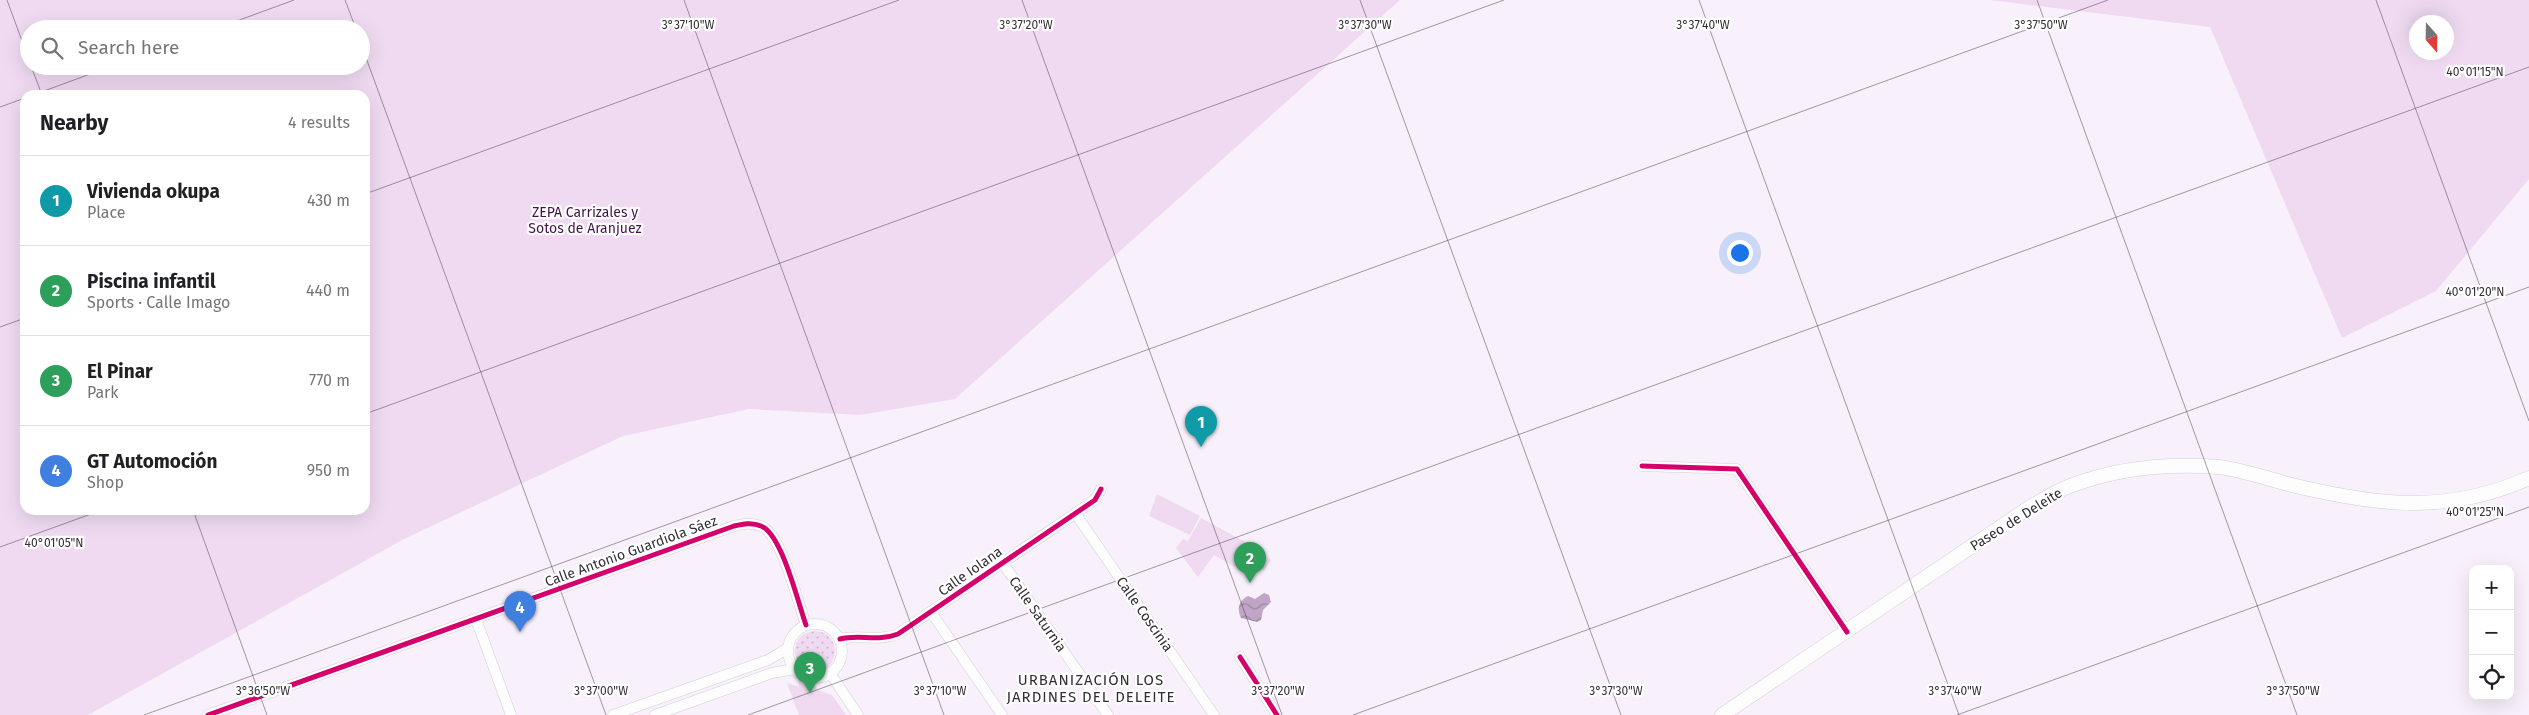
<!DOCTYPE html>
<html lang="en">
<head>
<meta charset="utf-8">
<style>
	:root { --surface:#fff; --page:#f2f2f2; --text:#202124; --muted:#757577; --line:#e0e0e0; --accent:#79737a }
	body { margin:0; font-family:"Fira Sans",sans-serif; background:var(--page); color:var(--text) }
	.controls { position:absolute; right:15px; bottom:15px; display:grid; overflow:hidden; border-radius:10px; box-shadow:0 5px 20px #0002 }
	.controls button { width:45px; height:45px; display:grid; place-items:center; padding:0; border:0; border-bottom:1px solid var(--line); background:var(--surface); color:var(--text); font:25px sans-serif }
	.compass { position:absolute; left:2409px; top:15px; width:45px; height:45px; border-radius:50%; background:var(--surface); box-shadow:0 5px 20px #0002; rotate:160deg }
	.you { position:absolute; left:1739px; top:252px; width:18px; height:18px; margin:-12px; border:4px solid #fff; border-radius:50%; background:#1a73e8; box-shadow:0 0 0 8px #1a73e833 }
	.badge { display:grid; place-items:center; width:32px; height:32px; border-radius:50%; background:var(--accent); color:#fff; font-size:16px; font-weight:700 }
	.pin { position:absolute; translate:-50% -41px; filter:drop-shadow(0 1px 2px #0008) }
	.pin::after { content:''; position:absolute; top:26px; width:18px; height:15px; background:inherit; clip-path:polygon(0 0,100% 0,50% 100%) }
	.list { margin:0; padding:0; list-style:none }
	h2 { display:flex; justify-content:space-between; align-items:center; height:65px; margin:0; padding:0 20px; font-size:21px }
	h2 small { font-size:16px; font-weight:400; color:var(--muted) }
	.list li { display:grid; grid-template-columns:32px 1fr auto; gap:15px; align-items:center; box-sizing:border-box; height:90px; padding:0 20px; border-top:1px solid var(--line) }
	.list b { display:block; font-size:19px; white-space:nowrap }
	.list p { margin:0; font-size:16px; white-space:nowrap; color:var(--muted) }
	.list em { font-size:16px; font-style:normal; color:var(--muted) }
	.icon { flex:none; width:28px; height:28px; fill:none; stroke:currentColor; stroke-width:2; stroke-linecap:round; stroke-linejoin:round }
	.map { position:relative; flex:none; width:2529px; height:715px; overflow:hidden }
	.search { position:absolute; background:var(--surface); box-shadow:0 5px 20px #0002; left:20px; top:20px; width:350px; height:55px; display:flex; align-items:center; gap:12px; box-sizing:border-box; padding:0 18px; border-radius:28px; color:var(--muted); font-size:19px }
	.panel { position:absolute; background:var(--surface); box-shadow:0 5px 20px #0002; left:20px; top:90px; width:350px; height:425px; border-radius:15px }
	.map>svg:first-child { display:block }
	.park { fill:#efdaf2; fill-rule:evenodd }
	.garden { fill:url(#garden-dots) }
	.water { fill:url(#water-waves) }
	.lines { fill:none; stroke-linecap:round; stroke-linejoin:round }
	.minor-casing { stroke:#d3ced5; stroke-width:11 }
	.secondary-casing { stroke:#d3ced5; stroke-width:15 }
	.minor { stroke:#fefdfe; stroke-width:10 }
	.secondary { stroke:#fefdfe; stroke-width:14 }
	.cycleway-casing { stroke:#fff; stroke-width:8 }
	.cycleway { stroke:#d6006c; stroke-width:5 }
	.ticks { fill:none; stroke:#342f35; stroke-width:1; stroke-opacity:0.45 }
	.labels { text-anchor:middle; stroke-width:4.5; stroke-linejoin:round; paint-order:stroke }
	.park-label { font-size:14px; fill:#43144c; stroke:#fff }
	.street-label { font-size:14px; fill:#342f35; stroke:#fff }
	.neighbourhood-label { font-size:15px; letter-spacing:1px; fill:#342f35; stroke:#fff }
	.ticks-label { font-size:12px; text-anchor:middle; fill:#342f35; stroke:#fff; stroke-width:4.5; stroke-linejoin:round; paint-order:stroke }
</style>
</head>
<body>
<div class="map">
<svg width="2529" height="715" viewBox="0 0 2529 715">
	<defs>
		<pattern id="garden-dots" width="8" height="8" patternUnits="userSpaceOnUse" patternTransform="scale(1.25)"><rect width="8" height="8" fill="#efdaf2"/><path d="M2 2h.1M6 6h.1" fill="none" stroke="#cebbd0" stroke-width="1.8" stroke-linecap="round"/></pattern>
		<pattern id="water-waves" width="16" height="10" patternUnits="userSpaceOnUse" patternTransform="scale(1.25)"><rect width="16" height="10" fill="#c1a5c7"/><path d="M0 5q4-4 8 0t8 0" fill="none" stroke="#9e87a2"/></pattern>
	</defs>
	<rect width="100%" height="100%" fill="#f8f0fa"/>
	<!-- park -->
	<g class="park">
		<path d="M0,0H1400L955,399L860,415L749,409L623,436L404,539L88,715H0ZM29,29H361V66H29ZM25,95H365V510H25Z"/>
		<path d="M1990,0H2529V179L2436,291L2342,338L2210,27ZM2446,22V52H2416V22Z"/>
		<polygon points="1157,494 1200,516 1190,535 1149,516"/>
		<polygon points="1201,518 1249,544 1235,567 1214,555 1198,577 1176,548 1183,539 1188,541"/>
		<polygon points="1255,549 1271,560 1264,571 1247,560"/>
		<polygon points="798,672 820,691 832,695 846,715 799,715 787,683 799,687"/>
	</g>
	<!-- garden -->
	<circle class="garden" cx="815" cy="651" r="20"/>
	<!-- water -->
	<path class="water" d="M1264,593L1269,595L1271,602L1263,610L1261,620L1257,622L1241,618C1237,609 1238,601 1248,596L1255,599Z"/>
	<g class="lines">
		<defs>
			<g id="minor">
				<polyline points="1642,466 1737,469 1847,632"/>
				<polyline points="1075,513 1214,715"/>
				<polyline points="1002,562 1108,715"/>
				<polyline points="931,612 1002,715"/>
				<polyline points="476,619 511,715"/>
				<circle cx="815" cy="651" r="27"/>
				<path d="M840,639C859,634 878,642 898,634L1095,500L1101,489"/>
				<polyline points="1240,657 1277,715"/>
				<polyline points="830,673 858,715"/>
				<path d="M208,715L734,526C743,524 752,522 761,526C782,534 798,603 806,625"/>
				<polyline points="613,715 768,660 788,648"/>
				<polyline points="655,715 772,673 795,669"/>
			</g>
			<path id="secondary" d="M1722,715L2030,507C2043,500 2056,491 2070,486C2119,467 2168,463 2219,467C2244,470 2271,480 2296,486C2380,506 2448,514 2529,478"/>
		</defs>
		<!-- minor casing -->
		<use href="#minor" class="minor-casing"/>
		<!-- secondary casing -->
		<use href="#secondary" class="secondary-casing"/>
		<!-- minor -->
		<use href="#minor" class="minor"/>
		<!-- secondary -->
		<use href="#secondary" class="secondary"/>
		<defs>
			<g id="cycleway">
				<polyline points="1642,466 1737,469 1847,632"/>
				<path d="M840,639C859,634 878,642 898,634L1095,500L1101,489"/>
				<polyline points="1240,657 1277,715"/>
				<path d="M208,715L734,526C743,524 752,522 761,526C782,534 798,603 806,625"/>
			</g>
		</defs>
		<!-- cycleway casing -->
		<use href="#cycleway" class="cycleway-casing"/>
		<!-- cycleway -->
		<use href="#cycleway" class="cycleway"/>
	</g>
	<!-- ticks -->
	<path class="ticks" d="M7,0L29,60M345,0L356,29M684,0L944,715M1022,0L1282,715M1360,0L1621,715M1699,0L1959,715M2037,0L2297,715M2376,0L2529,421M215,29L294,0M361,44L606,715M31,66L42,95M33,95L112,66M0,107L25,98M365,194L899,0M0,327L25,318M365,414L1504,0M193,510L267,715M0,547L102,510M144,715L2108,0M748,715L2529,67M1353,715L2529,287M1957,715L2529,507"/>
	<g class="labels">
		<!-- park labels -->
		<g class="park-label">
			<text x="585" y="217">ZEPA Carrizales y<tspan x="585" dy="16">Sotos de Aranjuez</tspan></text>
		</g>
		<!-- street labels -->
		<g class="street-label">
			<text transform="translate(2016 519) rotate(-32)" y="5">Paseo de Deleite</text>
			<text transform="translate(631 551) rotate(-20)" y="5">Calle Antonio Guardiola Sáez</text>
			<text transform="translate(970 571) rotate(-35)" y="5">Calle Iolana</text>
			<text transform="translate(1038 614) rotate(55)" y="5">Calle Saturnia</text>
			<text transform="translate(1145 614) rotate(55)" y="5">Calle Coscinia</text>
		</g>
		<!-- neighbourhood labels -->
		<g class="neighbourhood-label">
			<text x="1091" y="685">URBANIZACIÓN LOS<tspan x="1091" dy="17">JARDINES DEL DELEITE</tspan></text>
		</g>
	</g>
	<g class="ticks-label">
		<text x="688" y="29">3°37'10"W</text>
		<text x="1026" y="29">3°37'20"W</text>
		<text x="1365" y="29">3°37'30"W</text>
		<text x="1703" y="29">3°37'40"W</text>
		<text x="2041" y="29">3°37'50"W</text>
		<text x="2475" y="76">40°01'15"N</text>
		<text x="2475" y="296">40°01'20"N</text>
		<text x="2475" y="516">40°01'25"N</text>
		<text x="54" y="547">40°01'05"N</text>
		<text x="263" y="695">3°36'50"W</text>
		<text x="601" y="695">3°37'00"W</text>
		<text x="940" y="695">3°37'10"W</text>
		<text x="1278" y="695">3°37'20"W</text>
		<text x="1616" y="695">3°37'30"W</text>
		<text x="1955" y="695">3°37'40"W</text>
		<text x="2293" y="695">3°37'50"W</text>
	</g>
</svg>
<div class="controls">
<button>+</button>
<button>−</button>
<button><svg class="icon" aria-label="locate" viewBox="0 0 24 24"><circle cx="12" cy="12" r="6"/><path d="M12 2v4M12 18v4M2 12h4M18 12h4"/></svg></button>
</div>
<svg class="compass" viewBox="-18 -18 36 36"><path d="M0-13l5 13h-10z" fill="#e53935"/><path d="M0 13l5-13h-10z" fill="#757577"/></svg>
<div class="you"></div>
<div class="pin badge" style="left:1201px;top:447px;background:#0f9aa8">1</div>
<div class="pin badge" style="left:1250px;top:583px;background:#2e9e5b">2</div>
<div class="pin badge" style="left:810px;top:693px;background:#2e9e5b">3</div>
<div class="pin badge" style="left:520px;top:632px;background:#3f7fe0">4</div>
<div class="search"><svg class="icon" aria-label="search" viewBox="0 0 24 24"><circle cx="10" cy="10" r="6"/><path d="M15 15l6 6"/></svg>Search here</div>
<section class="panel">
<h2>Nearby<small>4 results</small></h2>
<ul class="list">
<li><span class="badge" style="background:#0f9aa8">1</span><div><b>Vivienda okupa</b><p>Place</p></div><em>430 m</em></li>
<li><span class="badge" style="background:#2e9e5b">2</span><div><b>Piscina infantil</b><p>Sports · Calle Imago</p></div><em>440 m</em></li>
<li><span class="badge" style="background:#2e9e5b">3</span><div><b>El Pinar</b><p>Park</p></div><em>770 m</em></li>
<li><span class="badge" style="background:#3f7fe0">4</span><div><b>GT Automoción</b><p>Shop</p></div><em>950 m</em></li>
</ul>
</section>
</div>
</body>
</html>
